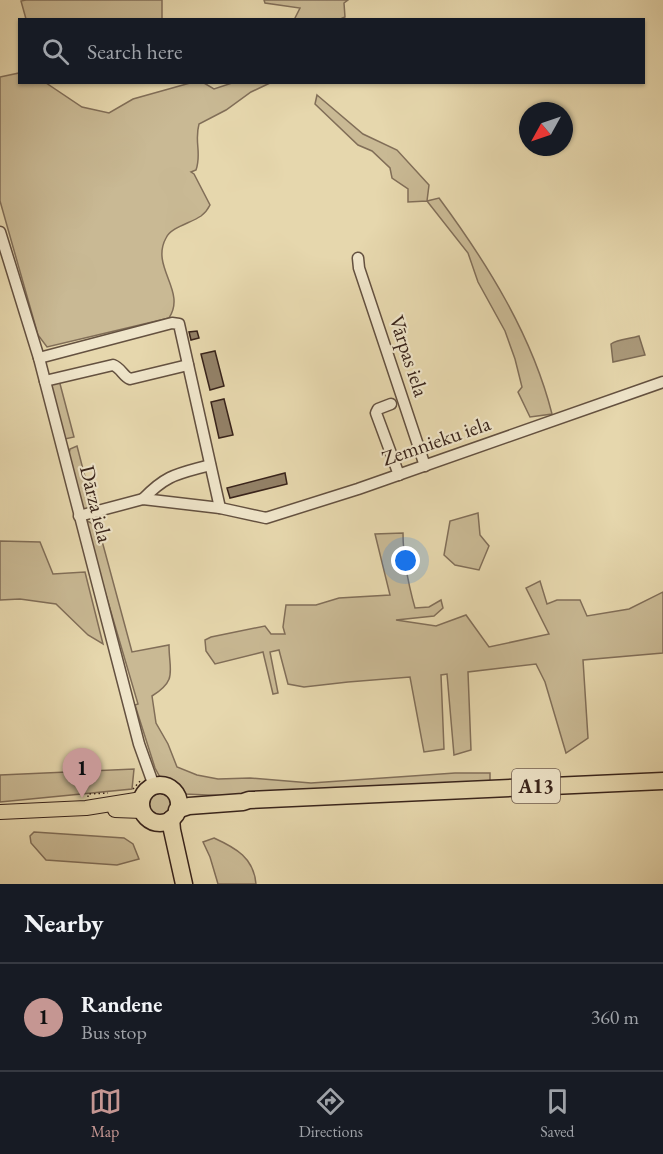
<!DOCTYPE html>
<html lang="en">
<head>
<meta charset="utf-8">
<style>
	:root { --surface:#171b24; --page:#20242c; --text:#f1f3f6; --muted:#9ea1a6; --line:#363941; --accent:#c59692 }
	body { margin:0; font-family:"EB Garamond",serif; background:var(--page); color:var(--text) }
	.compass { position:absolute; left:519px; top:102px; width:54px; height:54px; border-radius:50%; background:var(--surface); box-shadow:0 2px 4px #0004; rotate:230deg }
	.you { position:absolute; left:406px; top:561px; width:21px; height:21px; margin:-15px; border:4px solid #fff; border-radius:50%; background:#1a73e8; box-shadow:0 0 0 9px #1a73e833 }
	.badge { display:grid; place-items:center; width:39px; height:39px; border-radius:50%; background:var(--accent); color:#111; font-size:20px; font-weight:700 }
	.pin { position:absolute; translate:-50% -50px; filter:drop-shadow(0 2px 3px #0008) }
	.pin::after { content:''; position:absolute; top:32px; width:21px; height:18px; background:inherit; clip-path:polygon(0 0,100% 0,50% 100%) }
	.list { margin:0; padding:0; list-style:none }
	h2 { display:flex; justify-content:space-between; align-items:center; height:78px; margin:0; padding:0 24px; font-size:26px }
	h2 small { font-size:20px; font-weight:400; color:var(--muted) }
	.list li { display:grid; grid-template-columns:39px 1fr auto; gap:18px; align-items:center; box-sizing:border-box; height:108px; padding:0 24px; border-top:2px solid var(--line) }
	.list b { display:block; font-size:22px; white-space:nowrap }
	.list p { margin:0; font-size:20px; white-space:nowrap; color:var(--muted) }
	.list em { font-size:20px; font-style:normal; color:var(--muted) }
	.icon { flex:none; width:33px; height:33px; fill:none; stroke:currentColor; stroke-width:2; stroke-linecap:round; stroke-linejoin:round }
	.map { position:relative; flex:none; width:663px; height:884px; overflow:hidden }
	.search { position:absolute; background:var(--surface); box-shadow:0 2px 4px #0004; left:18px; right:18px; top:18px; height:66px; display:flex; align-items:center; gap:15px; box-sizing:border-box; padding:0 21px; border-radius:0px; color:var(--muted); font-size:22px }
	.sheet { height:186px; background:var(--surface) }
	nav { display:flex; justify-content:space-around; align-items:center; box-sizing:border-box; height:84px; border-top:2px solid var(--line); background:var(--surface); font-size:16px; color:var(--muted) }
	nav a { display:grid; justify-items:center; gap:3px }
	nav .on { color:var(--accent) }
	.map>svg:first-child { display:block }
	.green { fill:#c9b994; stroke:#816e58; stroke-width:1.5 }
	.water { fill:#ab9a7b; stroke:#7d6b55; stroke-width:1.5 }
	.building { fill:#938167; stroke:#39241b; stroke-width:1.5 }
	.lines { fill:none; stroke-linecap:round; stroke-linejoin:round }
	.minor-casing { stroke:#645140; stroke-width:13 }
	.major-casing { stroke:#39241b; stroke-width:16 }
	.highway-casing { stroke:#39241b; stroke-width:19 }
	.path { stroke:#39241b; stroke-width:1.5; stroke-dasharray:1.5 3; stroke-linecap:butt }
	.minor { stroke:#efe5ca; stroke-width:10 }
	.major { stroke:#e6d7ad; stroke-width:14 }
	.highway { stroke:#e6d7ad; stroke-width:16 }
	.labels { text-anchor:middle; stroke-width:4.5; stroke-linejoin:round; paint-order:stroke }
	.shield { fill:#efe5ca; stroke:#705e50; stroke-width:1.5 }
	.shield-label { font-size:20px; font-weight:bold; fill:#39241b }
	.street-label { font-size:21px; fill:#39241b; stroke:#efe5ca }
</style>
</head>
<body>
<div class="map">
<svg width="663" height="884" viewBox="0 0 663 884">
	<rect width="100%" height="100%" fill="#e6d7ad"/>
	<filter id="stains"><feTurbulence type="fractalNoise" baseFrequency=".00333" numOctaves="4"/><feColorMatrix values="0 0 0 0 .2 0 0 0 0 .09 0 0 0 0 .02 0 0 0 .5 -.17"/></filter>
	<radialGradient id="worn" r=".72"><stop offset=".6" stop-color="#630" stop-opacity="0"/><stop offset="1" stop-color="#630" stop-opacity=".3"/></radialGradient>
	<!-- green -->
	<g class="green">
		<polygon points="26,0 162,0 162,19 26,19 21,1"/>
		<polygon points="264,0 348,0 344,3 345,17 338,20 294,20 300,8 265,3"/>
		<path d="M19,73L20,82L46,83L82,107L109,113L133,99L190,83H204L214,89L232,83H270L251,92L226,110L199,124C194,142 202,153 196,170L191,172L194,174L210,205C208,209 205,213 201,216C191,223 171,227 166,238C150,267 187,291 169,318L47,347L38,335L0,201V77Z"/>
		<path d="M317,95L363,134L397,150L429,185L427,201L439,198C487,263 532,335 552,414L530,417L518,392L522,387L515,359L505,331L478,282L468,253L427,201L408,202V189L392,178L390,168L372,151L358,145L315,104Z"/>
		<polygon points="59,380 74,437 65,439 62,434 49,382"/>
		<polygon points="77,446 93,508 82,512 69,454 70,449"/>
		<polygon points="478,513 480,535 489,546 479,570 455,565 444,555 450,521"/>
		<path d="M87,521L98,526L132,652L169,645C169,671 178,680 152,696L156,723L168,744L177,767L197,775L218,779L250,778L311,783L455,773H490V781L232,796L184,794L161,779L155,768L135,705L138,704L86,527Z"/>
		<path d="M403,533C403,559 408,583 415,608L429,607L441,600L443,608L434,616L396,620L436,626L466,615L489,647L549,634L526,588L540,581L547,604L557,600H580L587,616L629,609L663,592V653L583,660L588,738L566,753L545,682L536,664L468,672L471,750L454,755L447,674L441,675L444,749L424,752L410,677L348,682L304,687L288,684L279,650L270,652L278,693L273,694L263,652L215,664L206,651L205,640L211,637L265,626L271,634H285L283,627L286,605H316L339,598L390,595L375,534Z"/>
		<polygon points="0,541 40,542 53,574 85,572 103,644 88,635 56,604 20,599 0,600"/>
		<polygon points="134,769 132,789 0,802 0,775"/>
		<circle cx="159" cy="804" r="13"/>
		<polygon points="34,832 124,838 133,844 139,859 117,865 46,860 31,843 30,836"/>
		<path d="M214,838C236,848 254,858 256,884H218L210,857L203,842Z"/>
	</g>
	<!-- water -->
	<path class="water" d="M639,336L645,355L613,362L611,344C618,339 630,339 639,336Z"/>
	<!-- building -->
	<g class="building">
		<polygon points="197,331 199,338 191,340 189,332"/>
		<polygon points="215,351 224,386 210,390 201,354"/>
		<polygon points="224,399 233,435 219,438 211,402"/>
		<polygon points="285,473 287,484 230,498 227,488"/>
	</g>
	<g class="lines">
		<defs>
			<g id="minor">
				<polyline points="0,232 39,358 139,744 154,786"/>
				<polyline points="358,258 359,268 425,466"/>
				<polyline points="39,358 172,323 179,324 220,508"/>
				<path d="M45,381L113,365C121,368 123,376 130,379L188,365"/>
				<polyline points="391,404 378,409 376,413 399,475"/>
				<path d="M143,499C167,474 178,474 210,465"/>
				<polyline points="79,516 143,499 220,508 266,518 358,489 663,382"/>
			</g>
			<g id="major">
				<polyline points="115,810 142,811"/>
				<polyline points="0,812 86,808 142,799"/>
			</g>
			<g id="highway">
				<circle cx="160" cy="804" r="19"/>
				<polyline points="177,810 189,806 243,802 249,800 663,781"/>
				<polyline points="171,819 172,830 184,884"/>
			</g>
		</defs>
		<!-- minor casing -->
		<use href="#minor" class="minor-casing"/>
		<!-- major casing -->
		<use href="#major" class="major-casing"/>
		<!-- highway casing -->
		<use href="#highway" class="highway-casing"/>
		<!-- path -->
		<g class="path">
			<polyline points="133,789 142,779"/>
			<polyline points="88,797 88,794 108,793"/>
		</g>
		<!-- minor -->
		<use href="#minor" class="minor"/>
		<!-- major -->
		<use href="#major" class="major"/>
		<!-- highway -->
		<use href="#highway" class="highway"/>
	</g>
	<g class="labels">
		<!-- shield labels -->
		<rect class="shield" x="512" y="769" width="48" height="34" rx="4.5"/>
		<g class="shield-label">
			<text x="536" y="793">A13</text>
		</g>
		<!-- street labels -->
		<g class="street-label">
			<text transform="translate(409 356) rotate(72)" y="7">Vārpas iela</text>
			<text transform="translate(436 441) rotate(-19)" y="7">Zemnieku iela</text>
			<text transform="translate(96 504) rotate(76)" y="7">Dārza iela</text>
		</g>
	</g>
	<rect width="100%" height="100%" filter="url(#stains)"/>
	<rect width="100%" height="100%" fill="url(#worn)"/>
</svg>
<svg class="compass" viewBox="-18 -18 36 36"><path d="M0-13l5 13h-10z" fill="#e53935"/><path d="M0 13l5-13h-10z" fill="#9ea1a6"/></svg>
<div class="you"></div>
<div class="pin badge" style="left:82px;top:798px">1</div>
<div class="search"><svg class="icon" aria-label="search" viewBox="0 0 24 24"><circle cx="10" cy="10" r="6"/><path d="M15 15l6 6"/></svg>Search here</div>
</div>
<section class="sheet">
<h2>Nearby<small></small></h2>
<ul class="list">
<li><span class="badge">1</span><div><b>Randene</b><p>Bus stop</p></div><em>360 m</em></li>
</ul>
</section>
<nav>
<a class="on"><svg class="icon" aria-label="map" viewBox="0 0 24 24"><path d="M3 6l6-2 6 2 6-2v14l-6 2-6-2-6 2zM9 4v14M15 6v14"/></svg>Map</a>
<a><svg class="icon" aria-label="directions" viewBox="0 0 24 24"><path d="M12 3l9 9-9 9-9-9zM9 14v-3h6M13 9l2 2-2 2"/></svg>Directions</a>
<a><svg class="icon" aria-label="saved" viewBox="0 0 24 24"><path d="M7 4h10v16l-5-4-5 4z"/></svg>Saved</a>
</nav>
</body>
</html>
